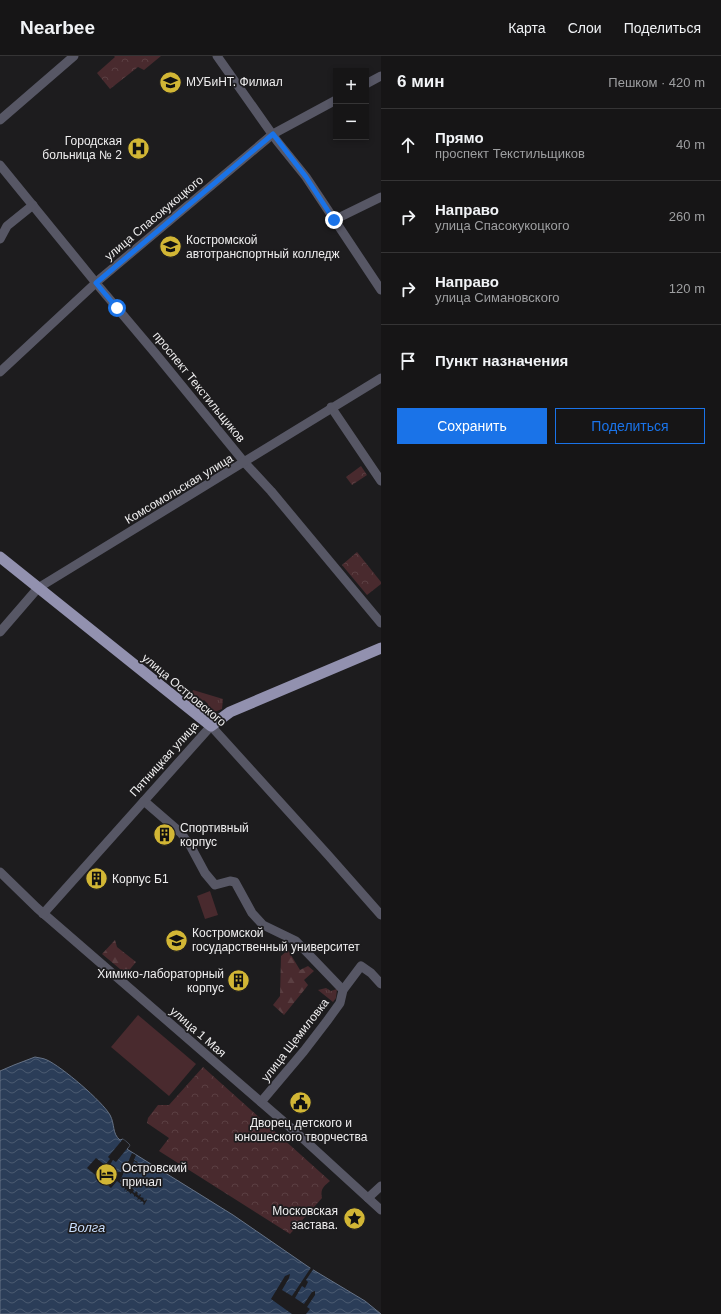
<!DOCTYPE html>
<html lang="ru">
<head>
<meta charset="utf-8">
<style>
	:root { --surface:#161516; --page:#1f1e1f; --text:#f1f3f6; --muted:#9e9fa1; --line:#353435; --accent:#1a73e8 }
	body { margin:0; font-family:Arial,sans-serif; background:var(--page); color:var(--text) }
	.controls { position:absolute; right:12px; top:12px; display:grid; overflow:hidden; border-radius:0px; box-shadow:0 2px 6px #0003 }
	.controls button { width:36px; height:36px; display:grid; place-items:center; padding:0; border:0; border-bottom:1px solid var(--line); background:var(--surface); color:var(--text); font:20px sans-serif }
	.stop { position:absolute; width:12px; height:12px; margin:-9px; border:3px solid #1a73e8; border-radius:50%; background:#fff }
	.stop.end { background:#1a73e8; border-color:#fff; box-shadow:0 1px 4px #0008 }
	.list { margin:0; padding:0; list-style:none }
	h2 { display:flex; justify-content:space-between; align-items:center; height:52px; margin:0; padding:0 16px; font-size:17px }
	h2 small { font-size:13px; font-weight:400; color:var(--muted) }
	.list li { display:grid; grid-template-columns:26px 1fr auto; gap:12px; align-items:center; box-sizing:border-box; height:72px; padding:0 16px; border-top:1px solid var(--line) }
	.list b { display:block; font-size:15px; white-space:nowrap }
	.list p { margin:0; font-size:13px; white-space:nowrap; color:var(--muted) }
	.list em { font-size:13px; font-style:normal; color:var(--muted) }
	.actions { display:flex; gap:8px; padding:12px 16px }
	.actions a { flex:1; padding:9px 0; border:1px solid var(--accent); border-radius:0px; text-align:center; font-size:14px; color:var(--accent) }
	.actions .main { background:var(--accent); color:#fff }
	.icon { flex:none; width:22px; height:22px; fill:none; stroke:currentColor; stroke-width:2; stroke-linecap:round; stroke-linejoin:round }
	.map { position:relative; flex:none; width:381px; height:1258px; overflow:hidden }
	header { display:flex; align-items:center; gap:24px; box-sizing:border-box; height:56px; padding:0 20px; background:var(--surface); border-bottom:1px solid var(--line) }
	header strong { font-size:19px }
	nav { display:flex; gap:22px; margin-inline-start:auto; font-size:14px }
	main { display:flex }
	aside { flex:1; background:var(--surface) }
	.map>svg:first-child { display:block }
	.grass { fill:url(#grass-tufts) }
	.forest { fill:url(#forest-firs) }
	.park { fill:url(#park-crowns) }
	.garden { fill:#492a2e }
	.water { fill:url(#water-waves); stroke:#667285 }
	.pier { fill:#1d1c1e }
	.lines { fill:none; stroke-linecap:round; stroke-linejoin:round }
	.minor { stroke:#575765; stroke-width:9 }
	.major { stroke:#9291af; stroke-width:11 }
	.route { stroke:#1a73e8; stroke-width:5 }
	.labels { text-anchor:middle; stroke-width:3.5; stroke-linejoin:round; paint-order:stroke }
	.poi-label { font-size:12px; fill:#efeeef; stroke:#1d1c1e; text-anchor:start }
	.street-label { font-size:12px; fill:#efeeef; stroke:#1d1c1e }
	.water-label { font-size:13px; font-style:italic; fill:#c9dffe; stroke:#1d1c1e }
</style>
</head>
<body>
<header>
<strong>Nearbee</strong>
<nav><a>Карта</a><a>Слои</a><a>Поделиться</a></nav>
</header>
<main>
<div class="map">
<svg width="381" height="1258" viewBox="0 0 381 1258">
	<defs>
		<pattern id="grass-tufts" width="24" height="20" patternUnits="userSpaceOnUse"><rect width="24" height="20" fill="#492a2e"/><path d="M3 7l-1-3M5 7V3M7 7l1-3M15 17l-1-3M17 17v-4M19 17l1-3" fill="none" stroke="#5b3f42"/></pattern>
		<pattern id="forest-firs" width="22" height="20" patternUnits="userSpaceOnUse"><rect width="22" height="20" fill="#492a2e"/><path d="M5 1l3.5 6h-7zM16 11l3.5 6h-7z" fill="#5b3f42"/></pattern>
		<pattern id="park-crowns" width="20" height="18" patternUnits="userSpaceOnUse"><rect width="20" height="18" fill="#492a2e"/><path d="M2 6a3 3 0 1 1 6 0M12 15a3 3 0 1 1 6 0" fill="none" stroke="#5b3f42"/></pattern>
		<pattern id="water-waves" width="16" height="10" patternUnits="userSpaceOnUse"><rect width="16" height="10" fill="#2b3d58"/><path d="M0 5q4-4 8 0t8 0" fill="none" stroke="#4a5970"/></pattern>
	</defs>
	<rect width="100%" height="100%" fill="#1d1c1e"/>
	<!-- grass -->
	<g class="grass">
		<polygon points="193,634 223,643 222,653 207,659 206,653 208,648 204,644 199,648 202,653 200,656 188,646"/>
		<polygon points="326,932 331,935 337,933 336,942 333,946 318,934"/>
	</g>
	<!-- forest -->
	<g class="forest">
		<polygon points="115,884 117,891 136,906 126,918 102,898"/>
		<polygon points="288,894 300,914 308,910 314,915 304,924 308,929 305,933 284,959 273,949 280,940 281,900"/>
	</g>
	<!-- park -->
	<g class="park">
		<polygon points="114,0 161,0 144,14 138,11 110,33 97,17 115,1"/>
		<polygon points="361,410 367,419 352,429 346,421"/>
		<polygon points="357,496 381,526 381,528 367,539 342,509"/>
		<path d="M203,1011L330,1125C324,1130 320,1133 322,1142L290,1178L159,1095L169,1082L147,1067L148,1062L158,1049H169Z"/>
	</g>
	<!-- garden -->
	<g class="garden">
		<polygon points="210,835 218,859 205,863 197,840"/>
		<polygon points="138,959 196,1008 169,1040 111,991"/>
	</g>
	<!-- water -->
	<path class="water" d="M35,1001C39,1002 43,1002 47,1004C62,1011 102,1045 110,1059C115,1068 112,1078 120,1084L123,1083L130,1089L127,1093L130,1095L233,1159L310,1212L365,1245L381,1258H0V1015L14,1009Z"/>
	<!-- pier -->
	<g class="pier">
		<polygon points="123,1083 130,1089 116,1106 113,1104 108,1112 113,1116 121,1116 129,1104 132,1097 136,1099 134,1104 138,1106 137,1107 134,1105 133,1108 135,1111 134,1112 131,1109 130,1110 131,1114 128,1111 129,1113 127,1112 125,1114 126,1117 124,1116 120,1125 122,1127 123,1124 124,1125 123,1127 124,1128 126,1125 127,1126 125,1129 128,1129 128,1132 130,1130 131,1132 130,1133 132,1132 134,1134 133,1136 135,1137 136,1135 138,1137 137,1138 139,1140 140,1138 141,1139 140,1141 144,1142 143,1143 145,1145 146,1143 147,1144 144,1149 143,1148 144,1147 142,1145 140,1146 141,1144 139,1143 137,1144 138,1142 135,1140 134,1141 134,1139 132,1137 130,1138 130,1137 128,1135 126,1136 127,1134 126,1133 124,1135 125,1132 124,1131 122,1132 123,1130 122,1129 120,1130 121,1128 117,1125 111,1132 87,1112 96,1102 105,1109 110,1103 108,1101"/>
		<polygon points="312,1210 314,1212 306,1224 308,1226 305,1232 302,1230 295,1242 304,1248 312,1236 315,1235 315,1239 307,1251 310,1253 306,1258 292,1258 271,1243 285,1220 290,1218 289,1222 282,1234 292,1240"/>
	</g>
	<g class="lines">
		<!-- minor -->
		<g class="minor">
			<polyline points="217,0 277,85 306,121 381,234"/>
			<polyline points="366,28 381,20"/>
			<polyline points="0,64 74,0"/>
			<polyline points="0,109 96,227 155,297 245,407 271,435 381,567"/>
			<polyline points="334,164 381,141"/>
			<polyline points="0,183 7,170 33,149"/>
			<polyline points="0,316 100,223 273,78 336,44"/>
			<polyline points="331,351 381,425"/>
			<polyline points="0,576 38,532 381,322"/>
			<polyline points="144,745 181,777 191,791 205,817 215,829 230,825 235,826 252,857 263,869 296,885 343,934"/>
			<polyline points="0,816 37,852 299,1079 381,1154"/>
			<polyline points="43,858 211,670 328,799 381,859"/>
			<polyline points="261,1046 304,995 327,965 340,947 343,934 361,910 371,917 381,928"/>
			<polyline points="368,1142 381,1130"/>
		</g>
		<!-- major -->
		<polyline class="major" points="0,501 211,670 230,656 381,592"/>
	</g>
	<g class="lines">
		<!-- route -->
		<polyline class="route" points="117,252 96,227 273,78 306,121 334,164"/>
	</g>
	<!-- icons -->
	<defs>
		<symbol id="university-disc" viewBox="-11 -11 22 22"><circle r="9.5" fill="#d2b635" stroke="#1d1c1e"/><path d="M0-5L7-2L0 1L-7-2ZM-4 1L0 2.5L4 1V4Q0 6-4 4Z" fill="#111"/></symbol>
		<symbol id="hospital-disc" viewBox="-11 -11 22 22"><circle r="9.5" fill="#d2b635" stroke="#1d1c1e"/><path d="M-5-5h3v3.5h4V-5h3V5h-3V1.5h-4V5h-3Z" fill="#111"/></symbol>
		<symbol id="building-disc" viewBox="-11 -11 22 22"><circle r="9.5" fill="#d2b635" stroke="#1d1c1e"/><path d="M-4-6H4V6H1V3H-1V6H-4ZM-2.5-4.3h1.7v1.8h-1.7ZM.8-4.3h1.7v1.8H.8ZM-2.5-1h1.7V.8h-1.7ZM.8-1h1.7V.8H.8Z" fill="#111"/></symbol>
		<symbol id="civic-disc" viewBox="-11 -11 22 22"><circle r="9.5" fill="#d2b635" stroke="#1d1c1e"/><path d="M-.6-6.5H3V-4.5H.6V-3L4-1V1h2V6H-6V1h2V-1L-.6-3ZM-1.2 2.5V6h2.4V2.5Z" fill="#111"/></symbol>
		<symbol id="hotel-disc" viewBox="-11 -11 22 22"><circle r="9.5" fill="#d2b635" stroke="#1d1c1e"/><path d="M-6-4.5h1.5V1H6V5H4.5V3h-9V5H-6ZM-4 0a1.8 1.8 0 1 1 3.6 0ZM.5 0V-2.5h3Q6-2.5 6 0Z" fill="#111"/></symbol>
		<symbol id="sight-disc" viewBox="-11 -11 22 22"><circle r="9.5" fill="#d2b635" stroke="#1d1c1e"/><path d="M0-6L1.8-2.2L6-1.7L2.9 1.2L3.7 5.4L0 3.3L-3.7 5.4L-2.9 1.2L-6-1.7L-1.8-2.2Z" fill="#111"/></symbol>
	</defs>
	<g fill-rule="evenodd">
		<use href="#university-disc" x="158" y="14" width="25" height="25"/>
		<use href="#hospital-disc" x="126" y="80" width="25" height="25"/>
		<use href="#university-disc" x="158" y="178" width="25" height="25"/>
		<use href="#building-disc" x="152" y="766" width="25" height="25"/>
		<use href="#building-disc" x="84" y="810" width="25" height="25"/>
		<use href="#university-disc" x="164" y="872" width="25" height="25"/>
		<use href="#building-disc" x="226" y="912" width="25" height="25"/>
		<use href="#civic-disc" x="288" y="1034" width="25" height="25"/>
		<use href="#hotel-disc" x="94" y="1106" width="25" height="25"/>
		<use href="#sight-disc" x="342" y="1150" width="25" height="25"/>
	</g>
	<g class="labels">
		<!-- poi labels -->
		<g class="poi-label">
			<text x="186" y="30">МУБиНТ. Филиал</text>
			<text x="122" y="89" text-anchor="end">Городская<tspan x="122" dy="14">больница № 2</tspan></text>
			<text x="186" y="188">Костромской<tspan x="186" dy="14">автотранспортный колледж</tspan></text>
			<text x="180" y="776">Спортивный<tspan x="180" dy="14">корпус</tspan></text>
			<text x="112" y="827">Корпус Б1</text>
			<text x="192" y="881">Костромской<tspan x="192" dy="14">государственный университет</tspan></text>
			<text x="224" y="922" text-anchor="end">Химико-лабораторный<tspan x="224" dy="14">корпус</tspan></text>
			<text x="301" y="1071" text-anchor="middle">Дворец детского и<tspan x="301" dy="14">юношеского творчества</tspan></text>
			<text x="122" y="1116">Островский<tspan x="122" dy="14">причал</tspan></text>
			<text x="338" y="1159" text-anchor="end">Московская<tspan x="338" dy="14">застава.</tspan></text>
		</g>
		<!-- street labels -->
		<g class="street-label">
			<text transform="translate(154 162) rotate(-40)" y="4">улица Спасокукоцкого</text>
			<text transform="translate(199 331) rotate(51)" y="4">проспект Текстильщиков</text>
			<text transform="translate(179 433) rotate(-31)" y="4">Комсомольская улица</text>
			<text transform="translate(184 634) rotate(40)" y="4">улица Островского</text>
			<text transform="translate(164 703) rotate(-48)" y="4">Пятницкая улица</text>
			<text transform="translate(198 976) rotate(41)" y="4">улица 1 Мая</text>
			<text transform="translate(295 984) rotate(-52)" y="4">улица Щемиловка</text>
		</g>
		<!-- water labels -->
		<g class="water-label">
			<text x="87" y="1176">Волга</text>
		</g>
	</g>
</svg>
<div class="controls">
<button>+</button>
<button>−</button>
</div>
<div class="stop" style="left:117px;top:252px"></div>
<div class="stop end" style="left:334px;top:164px"></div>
</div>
<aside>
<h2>6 мин<small>Пешком · 420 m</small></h2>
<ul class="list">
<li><svg class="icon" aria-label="ahead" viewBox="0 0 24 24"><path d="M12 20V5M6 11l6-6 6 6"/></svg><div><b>Прямо</b><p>проспект Текстильщиков</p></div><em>40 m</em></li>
<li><svg class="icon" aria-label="right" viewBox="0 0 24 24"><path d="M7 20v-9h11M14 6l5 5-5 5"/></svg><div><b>Направо</b><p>улица Спасокукоцкого</p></div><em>260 m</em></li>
<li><svg class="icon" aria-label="right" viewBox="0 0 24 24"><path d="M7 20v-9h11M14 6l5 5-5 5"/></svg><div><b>Направо</b><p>улица Симановского</p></div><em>120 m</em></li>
<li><svg class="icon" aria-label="arrive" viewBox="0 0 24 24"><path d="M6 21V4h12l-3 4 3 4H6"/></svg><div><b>Пункт назначения</b></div></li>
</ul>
<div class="actions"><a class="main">Сохранить</a><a>Поделиться</a></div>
</aside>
</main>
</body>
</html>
